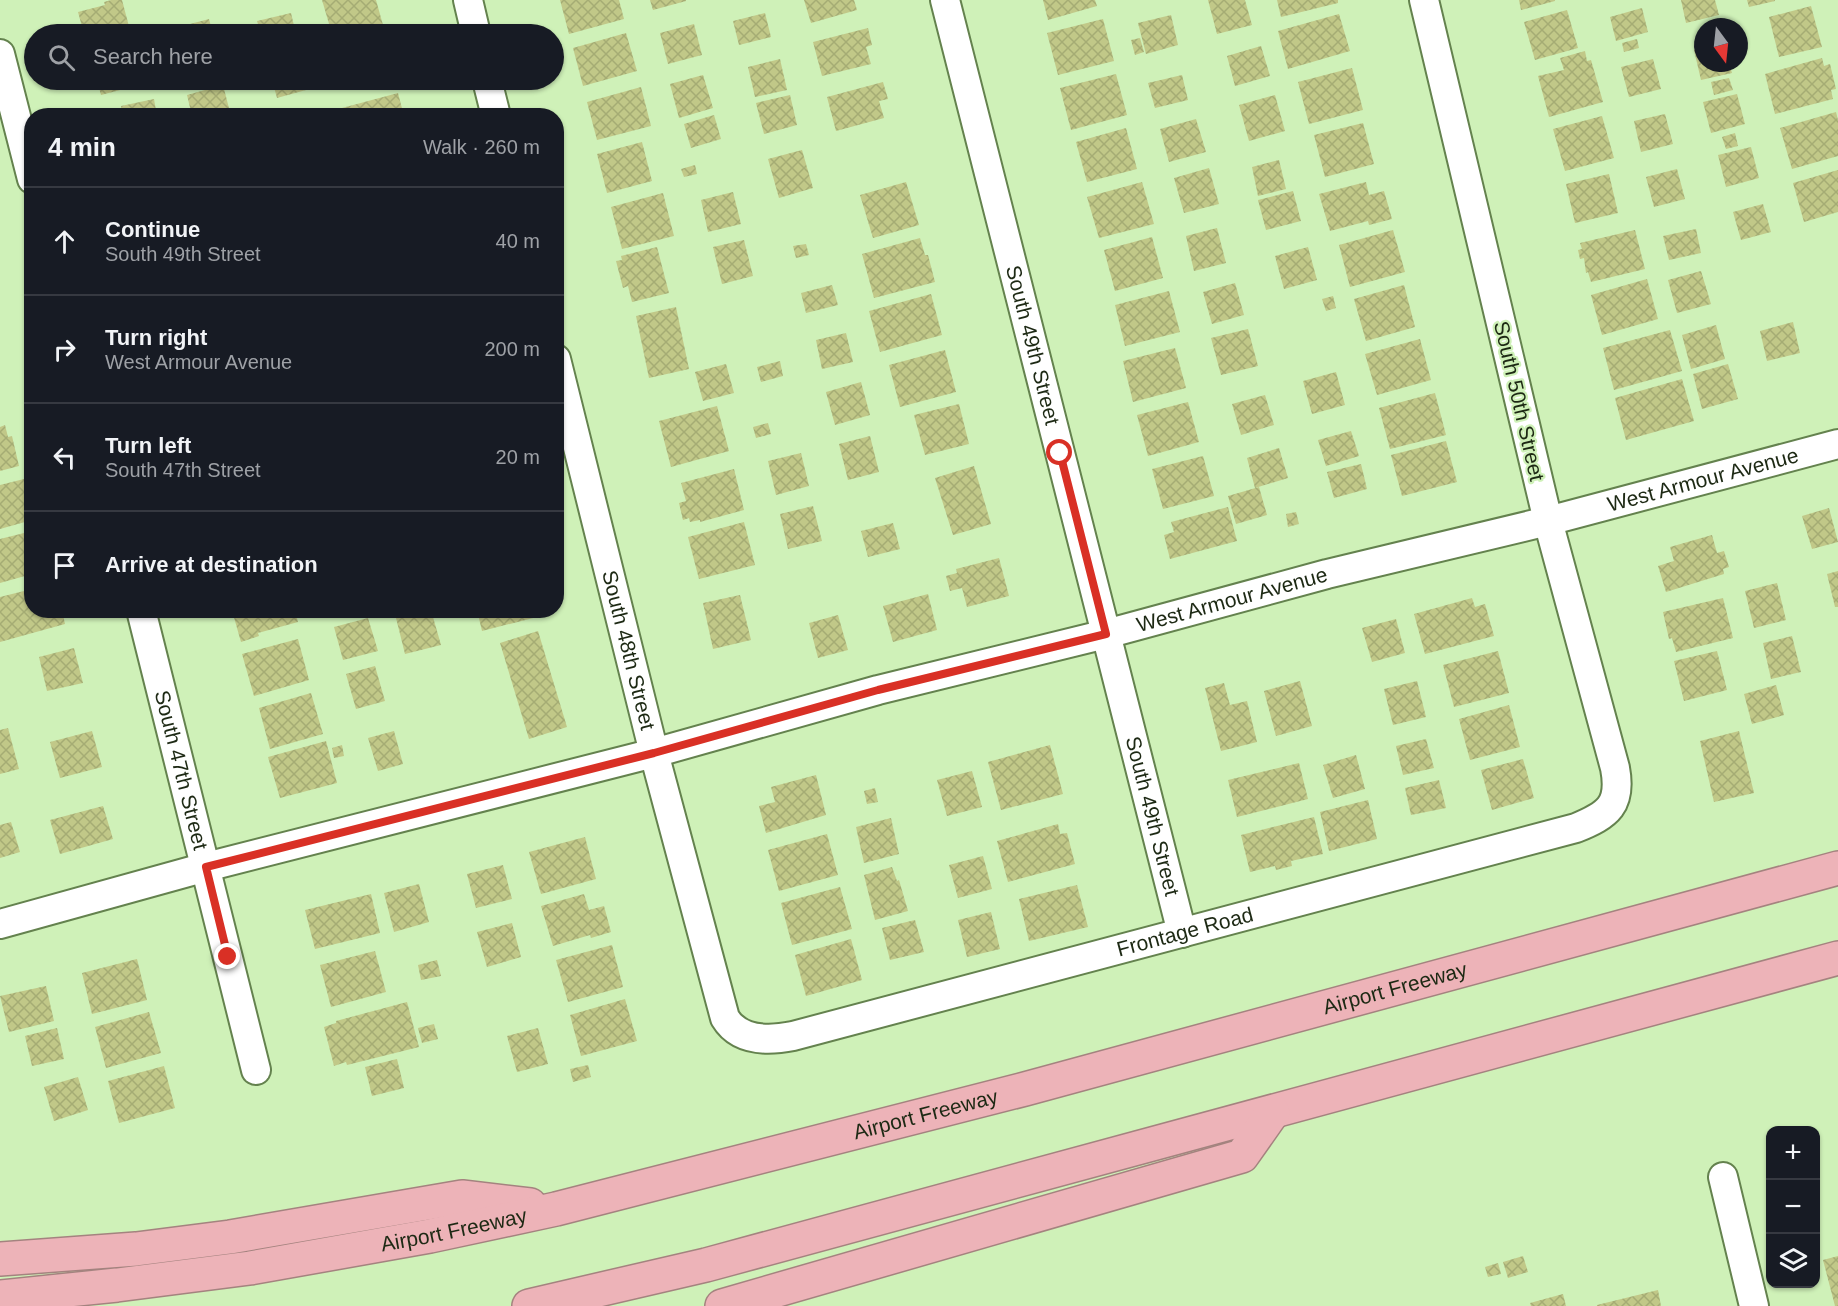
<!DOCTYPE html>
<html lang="en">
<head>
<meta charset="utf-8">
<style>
	:root { --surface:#171b24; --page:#242831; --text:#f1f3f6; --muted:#9ea1a6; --line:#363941 }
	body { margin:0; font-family:Helvetica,sans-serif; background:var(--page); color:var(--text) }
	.controls { position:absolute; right:18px; bottom:18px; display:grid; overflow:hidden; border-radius:12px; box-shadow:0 2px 4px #0004 }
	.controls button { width:54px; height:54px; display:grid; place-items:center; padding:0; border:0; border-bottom:2px solid var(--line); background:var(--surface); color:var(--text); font:30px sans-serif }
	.compass { position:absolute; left:1694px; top:18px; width:54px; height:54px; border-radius:50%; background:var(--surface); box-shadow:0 2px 4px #0004; rotate:165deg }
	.stop { position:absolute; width:18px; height:18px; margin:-14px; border:4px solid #d93025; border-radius:50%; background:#fff }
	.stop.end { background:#d93025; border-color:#fff; box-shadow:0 2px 6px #0008 }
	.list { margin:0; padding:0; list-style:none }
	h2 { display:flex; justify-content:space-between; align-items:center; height:78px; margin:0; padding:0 24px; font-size:26px }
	h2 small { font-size:20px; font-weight:400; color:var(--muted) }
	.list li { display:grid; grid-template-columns:39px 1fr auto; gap:18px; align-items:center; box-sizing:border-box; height:108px; padding:0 24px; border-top:2px solid var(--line) }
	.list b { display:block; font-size:22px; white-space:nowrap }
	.list p { margin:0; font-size:20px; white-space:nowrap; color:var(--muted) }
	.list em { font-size:20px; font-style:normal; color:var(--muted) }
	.icon { flex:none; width:33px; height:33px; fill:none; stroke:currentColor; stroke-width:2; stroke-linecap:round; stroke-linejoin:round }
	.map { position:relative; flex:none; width:1838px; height:1306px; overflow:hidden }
	.search { position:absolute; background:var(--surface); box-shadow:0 2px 4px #0004; left:24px; top:24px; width:540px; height:66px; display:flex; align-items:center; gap:15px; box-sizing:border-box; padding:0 21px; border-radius:33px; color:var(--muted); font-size:22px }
	.panel { position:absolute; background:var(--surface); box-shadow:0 2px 4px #0004; left:24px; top:108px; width:540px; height:510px; border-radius:24px }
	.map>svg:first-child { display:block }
	.building { fill:url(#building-cross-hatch) }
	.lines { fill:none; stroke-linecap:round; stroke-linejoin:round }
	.street-casing { stroke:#64824e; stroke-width:32 }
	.highway-casing { stroke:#a4837f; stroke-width:36 }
	.street { stroke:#fff; stroke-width:28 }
	.highway { stroke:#edb3b8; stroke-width:33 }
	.route { stroke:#d93025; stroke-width:8 }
	.labels { text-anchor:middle; stroke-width:4.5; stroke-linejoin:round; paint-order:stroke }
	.street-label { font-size:21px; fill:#1d2914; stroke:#cff1b8 }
</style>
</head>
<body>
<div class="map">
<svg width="1838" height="1306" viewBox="0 0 1838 1306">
	<defs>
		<pattern id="building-cross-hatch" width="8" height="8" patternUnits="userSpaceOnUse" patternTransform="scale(1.5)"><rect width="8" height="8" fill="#c1c888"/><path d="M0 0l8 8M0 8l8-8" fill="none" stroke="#a5ac74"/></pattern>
	</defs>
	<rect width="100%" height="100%" fill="#cff1b8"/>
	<!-- building -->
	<g class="building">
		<polygon points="111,0 122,0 131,34 84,34 78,12 105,5 104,2"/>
		<polygon points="322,0 376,0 383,25 348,34 332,34"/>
		<polygon points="560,0 619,0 624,19 569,34"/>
		<polygon points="650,0 686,0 686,1 653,10"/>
		<polygon points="804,0 854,0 857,10 811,23"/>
		<polygon points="1043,0 1095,0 1097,6 1048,20"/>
		<polygon points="1208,0 1245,0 1252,25 1217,34"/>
		<polygon points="1277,0 1338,0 1338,3 1281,17"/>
		<polygon points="1519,0 1555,0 1555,1 1521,10"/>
		<polygon points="1681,0 1715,0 1719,15 1686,23"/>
		<polygon points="1747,0 1775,0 1775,1 1749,7"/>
		<polygon points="1811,6 1822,47 1779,57 1769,17"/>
		<polygon points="1642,8 1648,32 1616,41 1610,17"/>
		<polygon points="1567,10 1578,48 1535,60 1524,22"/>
		<polygon points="291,13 296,34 261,34 257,21"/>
		<polygon points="765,13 771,37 739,45 733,21"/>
		<polygon points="1339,14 1350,51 1288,69 1278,31"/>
		<polygon points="1171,15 1178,45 1146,54 1138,23"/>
		<polygon points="209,19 213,34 177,34 175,28"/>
		<polygon points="1103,19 1114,61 1058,75 1047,33"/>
		<polygon points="694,24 702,55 668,64 660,33"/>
		<polygon points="868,28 872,45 866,47 871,64 822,76 813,42"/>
		<polygon points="626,33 637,71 583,86 573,48"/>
		<polygon points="1140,38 1144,52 1135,55 1131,40"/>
		<polygon points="1637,39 1639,48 1624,52 1622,43"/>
		<polygon points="1261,46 1270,76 1235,86 1227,56"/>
		<polygon points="1703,48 1703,63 1729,63 1732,73 1701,80 1694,50"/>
		<polygon points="1585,51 1587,61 1591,60 1603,102 1549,117 1538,76 1564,70 1560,58"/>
		<polygon points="1822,58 1824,66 1830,64 1836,89 1831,90 1833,99 1775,114 1765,74"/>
		<polygon points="780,59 787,90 755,97 748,67"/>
		<polygon points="1653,59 1661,89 1629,97 1621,67"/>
		<polygon points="1352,68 1363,110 1309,124 1298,82"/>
		<polygon points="1116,74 1127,115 1071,130 1060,88"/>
		<polygon points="703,75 713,108 679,118 670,84"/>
		<polygon points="1182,75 1188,100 1155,108 1148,83"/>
		<polygon points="1729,78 1733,90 1714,95 1711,82"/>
		<polygon points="97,80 146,80 147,83 101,95"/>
		<polygon points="272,80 303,80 306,90 277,98"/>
		<polygon points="350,80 385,80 353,89"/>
		<polygon points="883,82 888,99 879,101 884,118 836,131 827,97"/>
		<polygon points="223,85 231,116 192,116 187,95"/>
		<polygon points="641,87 651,126 597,140 587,102"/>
		<polygon points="398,93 404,116 344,116 342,108"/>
		<polygon points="1737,94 1745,124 1711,133 1703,102"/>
		<polygon points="790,95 797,125 764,134 756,103"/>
		<polygon points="1275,95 1285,131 1249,141 1239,105"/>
		<polygon points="154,99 157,116 123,116 121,106"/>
		<polygon points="1836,112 1838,120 1838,156 1792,169 1780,128"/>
		<polygon points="1665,114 1673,144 1641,152 1634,121"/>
		<polygon points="714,115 721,139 691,148 684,124"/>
		<polygon points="1602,116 1614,158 1565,171 1553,129"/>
		<polygon points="1196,119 1206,152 1169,162 1160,129"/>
		<polygon points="1363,123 1374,164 1325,177 1314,135"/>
		<polygon points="1126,128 1137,169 1087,182 1076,142"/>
		<polygon points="1735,133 1738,146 1726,149 1722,137"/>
		<polygon points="642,142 652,181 607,193 597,154"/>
		<polygon points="1751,147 1759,178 1726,187 1718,155"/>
		<polygon points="802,150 813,188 779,198 768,159"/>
		<polygon points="1279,160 1286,189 1258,196 1252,167"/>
		<polygon points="695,165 697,174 684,177 681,169"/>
		<polygon points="1209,168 1219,204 1184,213 1174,178"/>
		<polygon points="1677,169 1685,199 1654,207 1646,177"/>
		<polygon points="1838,170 1838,212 1804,222 1793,183"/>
		<polygon points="1609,174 1618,213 1575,223 1566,184"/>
		<polygon points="906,182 919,225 873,238 860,195"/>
		<polygon points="1142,182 1154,224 1099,238 1087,197"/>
		<polygon points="1366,182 1369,195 1384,191 1392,219 1369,225 1368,221 1330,231 1319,194"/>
		<polygon points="1293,191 1301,221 1266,230 1258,200"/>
		<polygon points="733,192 741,224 708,232 701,200"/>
		<polygon points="663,193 674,236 622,249 611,207"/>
		<polygon points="1763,204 1771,232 1741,240 1733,212"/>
		<polygon points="1217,228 1226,263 1194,271 1186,236"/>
		<polygon points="1696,229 1701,253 1669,260 1663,236"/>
		<polygon points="1393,230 1405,272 1350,287 1339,245"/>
		<polygon points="1635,230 1645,269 1591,282 1588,272 1586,273 1584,258 1580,259 1578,250 1582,249 1580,243"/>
		<polygon points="1152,237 1163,278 1115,291 1104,250"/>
		<polygon points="920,238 925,255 928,255 935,282 874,298 862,254"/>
		<polygon points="744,240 753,276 722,284 713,247"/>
		<polygon points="806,244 809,255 796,258 793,246"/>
		<polygon points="657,247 669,293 632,302 628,286 623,288 616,261 622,260 621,256"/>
		<polygon points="1308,247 1317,280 1284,289 1275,256"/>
		<polygon points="1701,271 1711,304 1677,313 1668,280"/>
		<polygon points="1647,279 1658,319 1602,335 1591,295"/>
		<polygon points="1235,283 1244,315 1212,324 1203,292"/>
		<polygon points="832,285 838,305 806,313 801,293"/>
		<polygon points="1404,285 1415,327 1366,341 1354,299"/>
		<polygon points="1169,291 1180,332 1125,346 1115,305"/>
		<polygon points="931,294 942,335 880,352 869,311"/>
		<polygon points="1333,296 1336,308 1326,311 1322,299"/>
		<polygon points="676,307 689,369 649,378 636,316"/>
		<polygon points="1793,322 1800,353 1767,361 1760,331"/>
		<polygon points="1716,325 1725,359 1691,369 1682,335"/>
		<polygon points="1248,329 1258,366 1221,375 1211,338"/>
		<polygon points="1670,330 1682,371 1614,390 1603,348"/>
		<polygon points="846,333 853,362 822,369 816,340"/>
		<polygon points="1420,339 1431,380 1377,395 1365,354"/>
		<polygon points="1175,348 1186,388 1133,402 1123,361"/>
		<polygon points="945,350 956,392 900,407 889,365"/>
		<polygon points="780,361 783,376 761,382 757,367"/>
		<polygon points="726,364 734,393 703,401 695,372"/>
		<polygon points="1728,364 1738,399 1702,409 1693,374"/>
		<polygon points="1336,372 1345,405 1312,414 1303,381"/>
		<polygon points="1682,379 1694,421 1626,440 1615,398"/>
		<polygon points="861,382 870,415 835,425 826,392"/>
		<polygon points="1435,393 1446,435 1390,449 1379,408"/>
		<polygon points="1265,395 1274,425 1241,435 1232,404"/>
		<polygon points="1188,402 1199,442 1148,456 1137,415"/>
		<polygon points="959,404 969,444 925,455 914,415"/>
		<polygon points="717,406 729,451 671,467 659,421"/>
		<polygon points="768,423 771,434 756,438 753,427"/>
		<polygon points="5,425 8,437 12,436 19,466 0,471 0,427"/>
		<polygon points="1351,431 1359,456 1326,466 1318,440"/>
		<polygon points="870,436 879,472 848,480 839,444"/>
		<polygon points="1446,441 1457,482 1402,496 1391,455"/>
		<polygon points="1279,448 1288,478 1255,488 1247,458"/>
		<polygon points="801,453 809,486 776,495 768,461"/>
		<polygon points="1203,456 1214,496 1163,509 1152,469"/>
		<polygon points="1361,464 1367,489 1334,498 1327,472"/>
		<polygon points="974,466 991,524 953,535 935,478"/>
		<polygon points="734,469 744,510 700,522 700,520 690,522 689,518 683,520 679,503 686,501 681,483"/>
		<polygon points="24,479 32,508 32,520 0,529 0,485"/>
		<polygon points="1259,487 1267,515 1236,524 1228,496"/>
		<polygon points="813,506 822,541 788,549 780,514"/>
		<polygon points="1228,507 1237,541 1170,559 1164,535 1174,532 1171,522"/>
		<polygon points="1829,508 1838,542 1812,549 1802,516"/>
		<polygon points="1296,512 1299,524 1288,527 1286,514"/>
		<polygon points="744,522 755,565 699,579 688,537"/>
		<polygon points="893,523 900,549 868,557 861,531"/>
		<polygon points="32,531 32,574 0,583 0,539"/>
		<polygon points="1712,535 1717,553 1724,551 1729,567 1723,569 1724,574 1666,592 1658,566 1674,561 1670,547"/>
		<polygon points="999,558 1009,596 967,607 962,588 950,591 946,576 957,573 956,569"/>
		<polygon points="1838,571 1838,607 1835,607 1827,574"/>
		<polygon points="1777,583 1786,620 1754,628 1745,591"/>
		<polygon points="32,589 32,610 62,610 65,624 0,642 0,597"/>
		<polygon points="928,594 937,630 893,642 883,606"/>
		<polygon points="740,595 751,640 713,649 703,603"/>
		<polygon points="1472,598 1475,607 1485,604 1494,636 1425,654 1414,614"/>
		<polygon points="1723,598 1733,638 1676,652 1672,638 1669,639 1663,612"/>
		<polygon points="246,610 295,610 298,622 258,633 259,636 241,642 233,614"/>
		<polygon points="424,610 431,610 441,645 405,654 396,618"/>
		<polygon points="477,610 536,610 537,617 482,631"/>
		<polygon points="838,615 848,650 818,658 809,623"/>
		<polygon points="368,618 378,651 343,660 334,627"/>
		<polygon points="1396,619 1405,653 1372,662 1362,628"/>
		<polygon points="538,631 567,727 529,739 500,643"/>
		<polygon points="1792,636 1801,672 1771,679 1763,643"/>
		<polygon points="298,639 309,680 254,696 242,654"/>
		<polygon points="74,648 83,683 47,691 39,657"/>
		<polygon points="1498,651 1509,693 1454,707 1443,665"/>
		<polygon points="1717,651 1727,690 1684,701 1674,661"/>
		<polygon points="375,666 385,701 356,709 346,674"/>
		<polygon points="1300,681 1312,726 1276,736 1264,691"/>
		<polygon points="1417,681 1426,717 1393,725 1384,689"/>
		<polygon points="1224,683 1230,705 1247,701 1257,742 1221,751 1205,688"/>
		<polygon points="1776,685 1784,715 1752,724 1744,694"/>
		<polygon points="311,693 323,734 270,749 259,708"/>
		<polygon points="1509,705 1520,747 1470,760 1459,719"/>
		<polygon points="8,728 19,769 0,774 0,730"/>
		<polygon points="92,731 102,767 60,778 50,742"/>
		<polygon points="394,731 403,764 378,771 368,738"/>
		<polygon points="1739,731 1754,793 1714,802 1700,741"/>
		<polygon points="1426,739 1434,768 1403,775 1396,746"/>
		<polygon points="326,741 337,783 280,798 268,757"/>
		<polygon points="342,745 344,756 334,758 332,748"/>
		<polygon points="1050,745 1063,794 1001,810 988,762"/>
		<polygon points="1356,755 1365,789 1333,798 1323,765"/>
		<polygon points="1523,759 1534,798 1492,810 1481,770"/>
		<polygon points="1299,763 1308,799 1237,817 1228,780"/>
		<polygon points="972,771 982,807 947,816 937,780"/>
		<polygon points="816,775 826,815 766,833 759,806 775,802 771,787"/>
		<polygon points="1439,780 1446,808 1411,815 1405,788"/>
		<polygon points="875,788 878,802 867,804 864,791"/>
		<polygon points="1368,800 1377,839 1329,851 1320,812"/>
		<polygon points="103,806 113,839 60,854 50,820"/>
		<polygon points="1314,817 1323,854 1291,861 1292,866 1276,870 1275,866 1250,872 1241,835"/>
		<polygon points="891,818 899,854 864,863 856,827"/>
		<polygon points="11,822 20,852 0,858 0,825"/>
		<polygon points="1058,824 1060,834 1067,833 1075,864 1008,882 997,841"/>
		<polygon points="827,834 838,875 779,891 768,850"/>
		<polygon points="585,837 596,879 541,894 529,852"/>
		<polygon points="983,856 992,889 958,898 949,865"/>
		<polygon points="503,865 512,899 476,908 467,874"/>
		<polygon points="892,867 897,881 899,880 908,911 875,920 864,875"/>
		<polygon points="419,884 429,922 394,932 384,893"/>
		<polygon points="1077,885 1088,927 1029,941 1019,899"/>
		<polygon points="840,887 852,929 792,945 781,903"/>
		<polygon points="371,894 380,933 315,949 305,910"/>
		<polygon points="584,894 589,910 604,906 611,932 591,938 590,935 553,946 541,906"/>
		<polygon points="991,912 1000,949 967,957 958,920"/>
		<polygon points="915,920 924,952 890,960 882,928"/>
		<polygon points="512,923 521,957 487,967 477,932"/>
		<polygon points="851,939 862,980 806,996 795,955"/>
		<polygon points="612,945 623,987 568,1002 556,960"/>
		<polygon points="375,951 386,992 331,1007 320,965"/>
		<polygon points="137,959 147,1000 92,1014 82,973"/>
		<polygon points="437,960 441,976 421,980 418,965"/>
		<polygon points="46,986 54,1021 9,1032 0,996"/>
		<polygon points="625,999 637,1041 581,1056 570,1015"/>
		<polygon points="407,1002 419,1047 347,1065 346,1062 334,1066 324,1027 336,1023 336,1021"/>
		<polygon points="149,1012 161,1053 106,1068 95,1027"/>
		<polygon points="434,1024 438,1039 422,1043 418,1028"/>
		<polygon points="57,1028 64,1059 32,1066 25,1036"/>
		<polygon points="538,1028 548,1064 517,1072 507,1036"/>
		<polygon points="397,1059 404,1088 372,1096 365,1067"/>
		<polygon points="588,1065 591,1077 573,1082 570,1069"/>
		<polygon points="164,1066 175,1108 119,1123 108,1081"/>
		<polygon points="78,1077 88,1110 54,1121 44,1087"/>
		<polygon points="1523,1256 1528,1272 1508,1278 1503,1262"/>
		<polygon points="1838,1256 1838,1306 1835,1306 1823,1260"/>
		<polygon points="1498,1263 1501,1274 1488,1277 1485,1267"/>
		<polygon points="1658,1290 1661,1306 1597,1306 1597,1305"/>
		<polygon points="1563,1294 1566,1306 1531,1306 1530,1303"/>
	</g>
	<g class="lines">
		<defs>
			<g id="street">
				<polyline points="468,0 476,34"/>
				<path id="s1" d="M945,0L1182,933"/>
				<polyline points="0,54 32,179"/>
				<polyline points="487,80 496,116"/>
				<path id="s2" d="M556,359L654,753L725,1018C739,1041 768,1041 793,1036L1576,828C1608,815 1622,805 1615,768L1548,521L1424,0"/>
				<path id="s3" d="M141,610L256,1070"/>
				<path id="s4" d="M0,924L206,867L654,753L878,690L1106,634L1327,574L1548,521L1838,444"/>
				<polyline points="1723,1177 1754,1306"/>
			</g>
			<g id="highway">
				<polyline points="0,1259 136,1249 230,1237 462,1197 530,1205"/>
				<path id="s5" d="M0,1297L117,1285L250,1268L430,1236L556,1209L1025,1089L1838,868"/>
				<polyline points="529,1306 706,1265 1838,958"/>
				<polyline points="722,1306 1242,1156 1273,1112"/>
			</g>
		</defs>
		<!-- street casing -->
		<use href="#street" class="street-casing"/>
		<!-- highway casing -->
		<use href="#highway" class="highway-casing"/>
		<!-- street -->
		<use href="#street" class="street"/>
		<!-- highway -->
		<use href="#highway" class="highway"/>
	</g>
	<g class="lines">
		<!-- route -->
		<polyline class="route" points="228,957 206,867 654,753 878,690 1106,634 1060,453"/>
	</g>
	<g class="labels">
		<!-- street labels -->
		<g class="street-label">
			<text dy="7" stroke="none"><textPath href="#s1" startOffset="356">South 49th Street</textPath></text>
			<text transform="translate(1519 401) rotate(77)" y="7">South 50th Street</text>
			<text dy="7" stroke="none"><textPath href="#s4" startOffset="1760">West Armour Avenue</textPath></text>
			<text dy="7" stroke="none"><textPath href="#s4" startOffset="1274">West Armour Avenue</textPath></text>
			<text dy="7" stroke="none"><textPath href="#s2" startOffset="300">South 48th Street</textPath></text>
			<text dy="7" stroke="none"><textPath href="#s3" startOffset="165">South 47th Street</textPath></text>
			<text dy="7" stroke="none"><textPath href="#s1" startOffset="842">South 49th Street</textPath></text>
			<text dy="7" stroke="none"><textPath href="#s2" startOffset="1161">Frontage Road</textPath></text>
			<text dy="7" stroke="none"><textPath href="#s5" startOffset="1431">Airport Freeway</textPath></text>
			<text dy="7" stroke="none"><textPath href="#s5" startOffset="945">Airport Freeway</textPath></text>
			<text dy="7" stroke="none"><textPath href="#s5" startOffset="459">Airport Freeway</textPath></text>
		</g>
	</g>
</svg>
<div class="controls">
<button>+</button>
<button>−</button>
<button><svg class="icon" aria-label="layers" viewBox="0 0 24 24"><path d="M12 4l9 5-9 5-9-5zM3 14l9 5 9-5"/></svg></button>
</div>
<svg class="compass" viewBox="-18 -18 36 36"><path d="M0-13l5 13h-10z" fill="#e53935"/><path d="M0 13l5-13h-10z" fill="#9ea1a6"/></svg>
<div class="stop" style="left:1060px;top:453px"></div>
<div class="stop end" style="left:228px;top:957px"></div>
<div class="search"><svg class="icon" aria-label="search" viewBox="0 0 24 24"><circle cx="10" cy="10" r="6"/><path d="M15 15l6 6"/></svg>Search here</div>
<section class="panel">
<h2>4 min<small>Walk · 260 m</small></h2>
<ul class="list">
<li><svg class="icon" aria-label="ahead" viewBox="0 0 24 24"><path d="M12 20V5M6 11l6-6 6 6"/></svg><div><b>Continue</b><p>South 49th Street</p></div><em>40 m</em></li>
<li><svg class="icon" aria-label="right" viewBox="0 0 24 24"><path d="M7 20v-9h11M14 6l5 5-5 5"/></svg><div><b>Turn right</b><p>West Armour Avenue</p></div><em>200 m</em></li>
<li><svg class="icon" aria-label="left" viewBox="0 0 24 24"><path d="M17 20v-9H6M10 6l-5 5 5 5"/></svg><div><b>Turn left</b><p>South 47th Street</p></div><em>20 m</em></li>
<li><svg class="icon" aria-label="arrive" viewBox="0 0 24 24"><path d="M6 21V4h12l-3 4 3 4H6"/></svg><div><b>Arrive at destination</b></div></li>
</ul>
</section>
</div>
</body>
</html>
